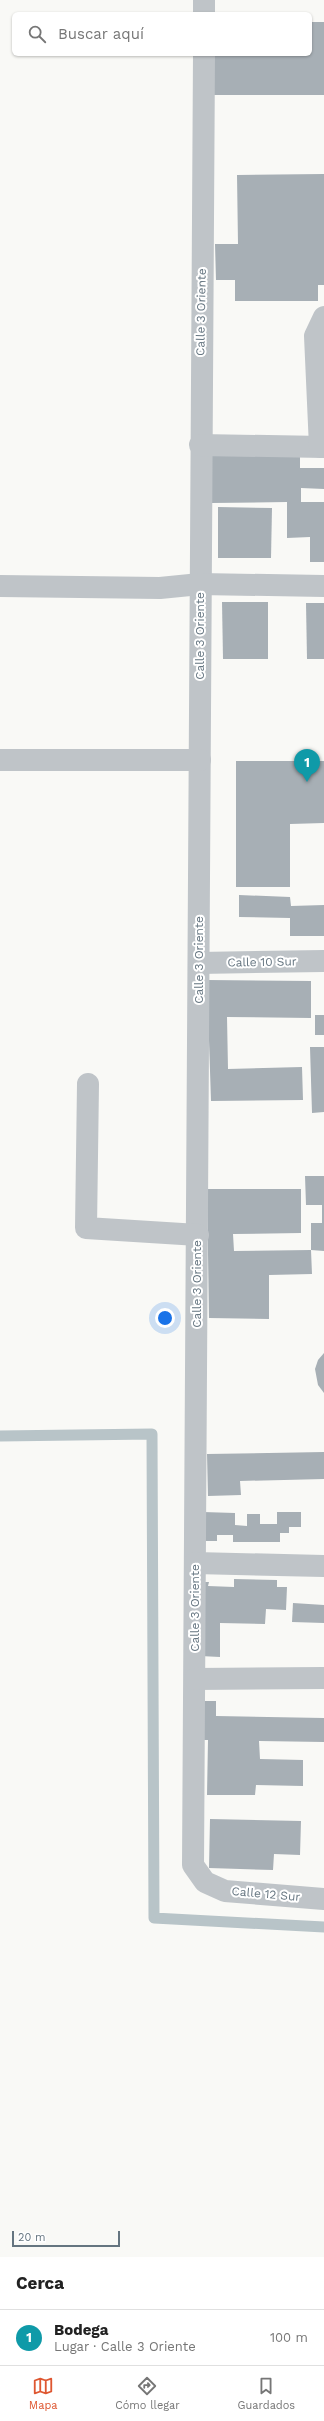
<!DOCTYPE html>
<html lang="es">
<head>
<meta charset="utf-8">
<style>
	:root { --surface:#fff; --page:#f2f2f2; --text:#222; --muted:#767676; --line:#e0e0e0; --accent:#de5731 }
	body { margin:0; font-family:"Work Sans",sans-serif; background:var(--page); color:var(--text) }
	.scale { position:absolute; left:12px; bottom:10px; width:108px; box-sizing:border-box; padding-left:4px; border:2px solid #657580; border-top:0; font-size:11px; line-height:14px; white-space:nowrap; color:#657580; -webkit-text-stroke:3px #fff; paint-order:stroke }
	.you { position:absolute; left:165px; top:1318px; width:14px; height:14px; margin:-10px; border:3px solid #fff; border-radius:50%; background:#1a73e8; box-shadow:0 0 0 6px #1a73e833 }
	.badge { display:grid; place-items:center; width:26px; height:26px; border-radius:50%; background:var(--accent); color:#fff; font-size:13px; font-weight:700 }
	.pin { position:absolute; translate:-50% -33px; filter:drop-shadow(0 1px 2px #0008) }
	.pin::after { content:''; position:absolute; top:21px; width:14px; height:12px; background:inherit; clip-path:polygon(0 0,100% 0,50% 100%) }
	.list { margin:0; padding:0; list-style:none }
	h2 { display:flex; justify-content:space-between; align-items:center; height:52px; margin:0; padding:0 16px; font-size:17px }
	h2 small { font-size:13px; font-weight:400; color:var(--muted) }
	.list li { display:grid; grid-template-columns:26px 1fr auto; gap:12px; align-items:center; box-sizing:border-box; height:56px; padding:0 16px; border-top:1px solid var(--line) }
	.list b { display:block; font-size:15px; white-space:nowrap }
	.list p { margin:0; font-size:13px; white-space:nowrap; color:var(--muted) }
	.list em { font-size:13px; font-style:normal; color:var(--muted) }
	.icon { flex:none; width:22px; height:22px; fill:none; stroke:currentColor; stroke-width:2; stroke-linecap:round; stroke-linejoin:round }
	.map { position:relative; flex:none; width:324px; height:2257px; overflow:hidden }
	.search { position:absolute; background:var(--surface); box-shadow:0 1px 3px #0004; left:12px; right:12px; top:12px; height:44px; display:flex; align-items:center; gap:10px; box-sizing:border-box; padding:0 14px; border-radius:6px; color:var(--muted); font-size:15px }
	.sheet { height:108px; background:var(--surface) }
	nav { display:flex; justify-content:space-around; align-items:center; box-sizing:border-box; height:56px; border-top:1px solid var(--line); background:var(--surface); font-size:11px; color:var(--muted) }
	nav a { display:grid; justify-items:center; gap:2px }
	nav .on { color:var(--accent) }
	.map>svg:first-child { display:block }
	.lines { fill:none; stroke-linecap:round; stroke-linejoin:round }
	.stream { stroke:#b8c4c8; stroke-width:11 }
	.building { fill:#a7afb5 }
	.minor { stroke:#bfc4c8; stroke-width:22 }
	.labels { text-anchor:middle; stroke-width:4; stroke-linejoin:round; paint-order:stroke }
	.street-label { font-size:12px; fill:#657580; stroke:#fff }
</style>
</head>
<body>
<div class="map">
<svg width="324" height="2257" viewBox="0 0 324 2257">
	<rect width="100%" height="100%" fill="#f9f9f6"/>
	<g class="lines">
		<!-- stream -->
		<polyline class="stream" points="0,1436 152,1434 154,1918 324,1927"/>
	</g>
	<!-- building -->
	<g class="building">
		<polygon points="310,22 324,22 324,95 214,95 214,54 310,54"/>
		<polygon points="324,174 324,285 318,285 318,301 235,301 235,280 216,280 215,244 238,244 237,175"/>
		<polygon points="211,451 300,453 300,468 324,468 324,489 301,488 301,502 324,502 324,562 310,562 310,537 287,538 287,502 211,503"/>
		<polygon points="218,507 272,508 271,558 218,558"/>
		<polygon points="222,602 268,602 268,659 223,659"/>
		<polygon points="306,603 324,603 324,659 307,659"/>
		<polygon points="236,761 324,761 324,823 290,824 290,887 236,887"/>
		<polygon points="239,895 290,897 291,906 324,905 324,936 290,936 290,918 239,917"/>
		<polygon points="207,980 311,981 311,1018 227,1017 228,1069 302,1067 303,1100 211,1101"/>
		<rect x="315" y="1015" width="9" height="20"/>
		<polygon points="310,1047 324,1047 324,1112 312,1113"/>
		<polygon points="305,1176 324,1176 324,1251 311,1250 312,1274 269,1275 269,1319 209,1318 207,1189 301,1189 301,1233 233,1234 234,1251 311,1250 311,1223 322,1223 322,1205 306,1205"/>
		<polygon points="324,1353 324,1393 318,1385 315,1369 318,1360"/>
		<polygon points="324,1452 324,1479 240,1481 241,1495 208,1496 207,1454"/>
		<polygon points="203,1512 235,1513 235,1525 247,1526 247,1514 260,1514 260,1524 277,1524 277,1512 301,1512 301,1527 289,1527 289,1533 280,1533 280,1542 233,1542 233,1535 217,1535 217,1541 203,1541"/>
		<polygon points="234,1579 277,1580 277,1587 287,1587 286,1610 266,1609 265,1624 220,1623 220,1657 200,1656 202,1582 209,1582 208,1586 234,1587"/>
		<polygon points="293,1603 324,1605 324,1623 292,1622"/>
		<polygon points="202,1701 216,1701 216,1716 324,1718 324,1742 259,1741 260,1759 303,1760 303,1786 256,1785 255,1795 207,1795 208,1740 202,1740"/>
		<polygon points="210,1819 301,1821 300,1855 274,1854 273,1870 209,1868"/>
	</g>
	<g class="lines">
		<!-- minor -->
		<g class="minor">
			<polyline points="204,14 204,0"/>
			<polyline points="204,54 193,1865 205,1882 225,1891 324,1899"/>
			<polyline points="200,445 324,447"/>
			<polyline points="320,447 315,336 324,317"/>
			<polyline points="0,586 160,588 200,584 324,586"/>
			<polyline points="0,760 200,760"/>
			<polyline points="199,963 324,961"/>
			<polyline points="88,1084 86,1228 198,1235"/>
			<polyline points="195,1563 324,1566"/>
			<polyline points="195,1679 324,1678"/>
		</g>
	</g>
	<g class="labels">
		<!-- street labels -->
		<g class="street-label">
			<text transform="translate(201 312) rotate(-89)" y="4">Calle 3 Oriente</text>
			<text transform="translate(200 636) rotate(-90)" y="4">Calle 3 Oriente</text>
			<text transform="translate(199 960) rotate(-90)" y="4">Calle 3 Oriente</text>
			<text transform="translate(262 962) rotate(-1)" y="4">Calle 10 Sur</text>
			<text transform="translate(197 1284) rotate(-90)" y="4">Calle 3 Oriente</text>
			<text transform="translate(195 1608) rotate(-90)" y="4">Calle 3 Oriente</text>
			<text transform="translate(266 1894) rotate(5)" y="4">Calle 12 Sur</text>
		</g>
	</g>
</svg>
<div class="scale">20 m</div>
<div class="you"></div>
<div class="pin badge" style="left:307px;top:782px;background:#0f9aa8">1</div>
<div class="search"><svg class="icon" aria-label="search" viewBox="0 0 24 24"><circle cx="10" cy="10" r="6"/><path d="M15 15l6 6"/></svg>Buscar aquí</div>
</div>
<section class="sheet">
<h2>Cerca<small></small></h2>
<ul class="list">
<li><span class="badge" style="background:#0f9aa8">1</span><div><b>Bodega</b><p>Lugar · Calle 3 Oriente</p></div><em>100 m</em></li>
</ul>
</section>
<nav>
<a class="on"><svg class="icon" aria-label="map" viewBox="0 0 24 24"><path d="M3 6l6-2 6 2 6-2v14l-6 2-6-2-6 2zM9 4v14M15 6v14"/></svg>Mapa</a>
<a><svg class="icon" aria-label="directions" viewBox="0 0 24 24"><path d="M12 3l9 9-9 9-9-9zM9 14v-3h6M13 9l2 2-2 2"/></svg>Cómo llegar</a>
<a><svg class="icon" aria-label="saved" viewBox="0 0 24 24"><path d="M7 4h10v16l-5-4-5 4z"/></svg>Guardados</a>
</nav>
</body>
</html>
